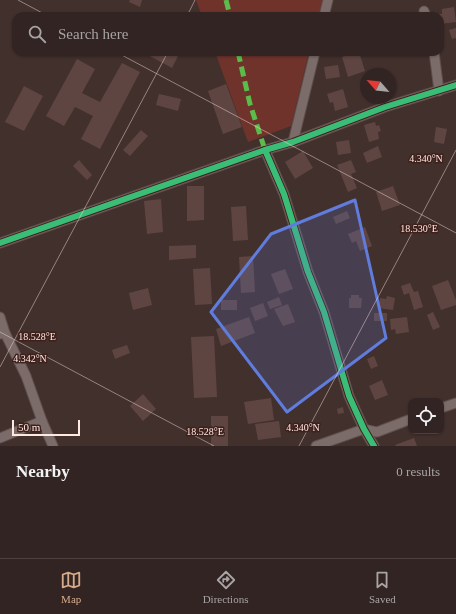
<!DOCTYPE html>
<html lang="en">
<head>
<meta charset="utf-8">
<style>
	:root { --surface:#322422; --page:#3a2c2a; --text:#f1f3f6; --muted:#a8a4a5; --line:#4d4140; --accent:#d6ab8b }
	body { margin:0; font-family:"Times New Roman",serif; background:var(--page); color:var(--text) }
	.controls { position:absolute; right:12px; bottom:12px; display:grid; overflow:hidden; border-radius:8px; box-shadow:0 1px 3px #0004 }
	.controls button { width:36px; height:36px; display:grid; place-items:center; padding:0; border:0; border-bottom:1px solid var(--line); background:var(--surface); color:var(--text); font:20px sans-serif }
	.compass { position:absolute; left:360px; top:68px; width:36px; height:36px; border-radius:50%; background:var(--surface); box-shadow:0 1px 3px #0004; rotate:298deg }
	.scale { position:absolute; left:12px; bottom:10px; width:68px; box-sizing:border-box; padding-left:4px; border:2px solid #fee8e4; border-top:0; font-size:11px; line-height:14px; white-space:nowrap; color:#fee8e4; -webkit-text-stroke:3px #3f201b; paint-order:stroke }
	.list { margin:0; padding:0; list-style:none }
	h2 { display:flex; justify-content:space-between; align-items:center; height:52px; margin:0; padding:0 16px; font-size:17px }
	h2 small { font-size:13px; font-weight:400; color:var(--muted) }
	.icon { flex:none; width:22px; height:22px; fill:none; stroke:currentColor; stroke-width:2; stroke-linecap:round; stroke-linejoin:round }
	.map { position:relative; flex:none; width:456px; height:446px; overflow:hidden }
	.search { position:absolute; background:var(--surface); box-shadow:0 1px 3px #0004; left:12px; right:12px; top:12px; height:44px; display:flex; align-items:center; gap:10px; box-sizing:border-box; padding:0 14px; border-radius:12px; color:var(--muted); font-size:15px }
	.sheet { height:112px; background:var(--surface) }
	nav { display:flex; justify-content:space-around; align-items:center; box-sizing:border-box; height:56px; border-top:1px solid var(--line); background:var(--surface); font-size:11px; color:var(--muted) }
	nav a { display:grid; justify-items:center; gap:2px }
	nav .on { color:var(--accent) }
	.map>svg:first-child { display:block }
	.green { fill:#6f332c }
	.building { fill:#5f4542 }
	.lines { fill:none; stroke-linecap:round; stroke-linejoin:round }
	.street-casing { stroke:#5f4f4d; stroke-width:11 }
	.street { stroke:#7b6c6a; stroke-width:9 }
	.quiet { stroke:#5cbc4b; stroke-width:5; stroke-dasharray:10 5; stroke-linecap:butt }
	.cycleway-casing { stroke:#3f201b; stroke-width:8 }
	.cycleway { stroke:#3abd76; stroke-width:6 }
	.marked { fill:#607cdc; fill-opacity:0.2; stroke:#607cdc; stroke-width:3; stroke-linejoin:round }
	.ticks { fill:none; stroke:#fee8e4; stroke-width:1; stroke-opacity:0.45 }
	.ticks-label { font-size:10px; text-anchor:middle; fill:#fee8e4; stroke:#3f201b; stroke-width:3; stroke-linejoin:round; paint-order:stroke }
</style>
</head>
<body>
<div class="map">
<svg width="456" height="446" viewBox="0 0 456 446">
	<rect width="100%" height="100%" fill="#42302d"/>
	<!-- green -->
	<g class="green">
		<polygon points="196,0 323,0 319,16 202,16"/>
		<polygon points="215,52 309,52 291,126 248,142"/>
	</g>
	<!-- building -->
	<g class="building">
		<polygon points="130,0 142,0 140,7 129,2"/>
		<polygon points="454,7 456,22 440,24 439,14 442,14 442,9"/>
		<polygon points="456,28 456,38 452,39 449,30"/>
		<polygon points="150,52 180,52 172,68 148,55"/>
		<polygon points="359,52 365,71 348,77 342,57"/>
		<polygon points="77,59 95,69 82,93 100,102 122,63 140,72 100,149 81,139 93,116 75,107 64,126 46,116"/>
		<polygon points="338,65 340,77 326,79 324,67"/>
		<polygon points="226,84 242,127 223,134 208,91"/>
		<polygon points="24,86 43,96 24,131 5,122"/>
		<polygon points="343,89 348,107 335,111 333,102 330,103 327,94"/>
		<polygon points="159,94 181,99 178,111 156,105"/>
		<polygon points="375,122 376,126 379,125 381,131 378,132 379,139 369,142 364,125"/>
		<polygon points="436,127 447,129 444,144 434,142"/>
		<polygon points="141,130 148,136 130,156 123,150"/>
		<polygon points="349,140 351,153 338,155 336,142"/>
		<polygon points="378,146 382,157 367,163 363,153"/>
		<polygon points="303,151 313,168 295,179 285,162"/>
		<polygon points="79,160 92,175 87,180 73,166"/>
		<polygon points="351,160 356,172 351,174 357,188 348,192 337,165"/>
		<polygon points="187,186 204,186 204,220 187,221"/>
		<polygon points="393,186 400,205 382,211 376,192"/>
		<polygon points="161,199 163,232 147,234 144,201"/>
		<polygon points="246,206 248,240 233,241 231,207"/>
		<polygon points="347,211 350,218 336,224 333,217"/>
		<polygon points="365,227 372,246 360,251 356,241 352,243 348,234"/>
		<polygon points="196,245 196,258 169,260 169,246"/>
		<polygon points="253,256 255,292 241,293 239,257"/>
		<polygon points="210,268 212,304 195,305 193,269"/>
		<polygon points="285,269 293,289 279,294 271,274"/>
		<polygon points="448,280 456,300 456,305 441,310 432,286"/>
		<polygon points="410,283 414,292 418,291 423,307 414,310 409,293 404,295 401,286"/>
		<polygon points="148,288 152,305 133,310 129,293"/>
		<polygon points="351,295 359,295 359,298 362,298 361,308 349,308 349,298 351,298"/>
		<polygon points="387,296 395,298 393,310 378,308 380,298 386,299"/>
		<polygon points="279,297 282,305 270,309 267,302"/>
		<rect x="221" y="300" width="16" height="10"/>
		<polygon points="263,303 268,316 255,321 250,308"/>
		<polygon points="288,304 295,322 283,326 274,309"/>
		<polygon points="433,312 440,327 433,330 427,315"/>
		<rect x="374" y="313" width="13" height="8"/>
		<polygon points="249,317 255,333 221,346 216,329"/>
		<polygon points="407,317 409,332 396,334 395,329 391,330 390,319"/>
		<polygon points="214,336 217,397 194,398 191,337"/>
		<polygon points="127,345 130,353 115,359 112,350"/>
		<polygon points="374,356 378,366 371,369 367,359"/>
		<polygon points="382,380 388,395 375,400 369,386"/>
		<polygon points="143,394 156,409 143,421 130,406"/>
		<polygon points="271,398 274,420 248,424 244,402"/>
		<polygon points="343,407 344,413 338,414 337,409"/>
		<rect x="211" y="416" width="17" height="30"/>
		<polygon points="279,421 281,437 258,440 255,424"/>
		<polygon points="414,438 417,446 396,446 395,445"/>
	</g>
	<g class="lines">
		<defs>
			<g id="street">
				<polyline points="424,11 426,16"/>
				<polyline points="324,16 328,0"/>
				<polyline points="434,52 439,91"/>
				<polyline points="293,142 315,52"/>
				<polyline points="265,150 284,194 308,272 324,312 349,396 364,429 374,446"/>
				<polyline points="0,243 265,150 293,142 385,107 456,85"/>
				<polyline points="0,317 5,333"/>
				<polyline points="0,334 5,333 26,376 42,421 53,446"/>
				<polyline points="441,408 456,403"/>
				<polyline points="0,438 42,421"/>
				<polyline points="316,446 364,429 377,432 411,419"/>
			</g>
		</defs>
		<!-- street casing -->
		<use href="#street" class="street-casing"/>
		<!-- street -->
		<use href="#street" class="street"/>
		<!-- quiet -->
		<g class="quiet">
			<polyline points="226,0 230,16"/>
			<polyline points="238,52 250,104 265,150"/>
		</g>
		<defs>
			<g id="cycleway">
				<polyline points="265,150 284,194 308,272 324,312 349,396 364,429 374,446"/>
				<polyline points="0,243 265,150 293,142 385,107 456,85"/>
			</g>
		</defs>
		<!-- cycleway casing -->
		<use href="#cycleway" class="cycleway-casing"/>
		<!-- cycleway -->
		<use href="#cycleway" class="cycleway"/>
	</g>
	<!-- marked area -->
	<path class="marked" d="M355,200L386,338L287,412L211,312L271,234Z"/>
	<!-- ticks -->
	<path class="ticks" d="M18,0L48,16M187,16L195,0M116,52L456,233M0,332L214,446M0,367L168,52M299,446L456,150"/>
	<g class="ticks-label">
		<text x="426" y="162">4.340°N</text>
		<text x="419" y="232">18.530°E</text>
		<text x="37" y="340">18.528°E</text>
		<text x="30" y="362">4.342°N</text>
		<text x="303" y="431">4.340°N</text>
		<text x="205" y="435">18.528°E</text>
	</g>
</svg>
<div class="controls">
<button><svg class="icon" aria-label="locate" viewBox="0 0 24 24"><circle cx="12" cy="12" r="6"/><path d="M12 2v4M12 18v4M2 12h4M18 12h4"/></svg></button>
</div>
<svg class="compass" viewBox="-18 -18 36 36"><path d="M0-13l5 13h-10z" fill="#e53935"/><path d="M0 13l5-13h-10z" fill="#a8a4a5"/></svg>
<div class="scale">50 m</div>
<div class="search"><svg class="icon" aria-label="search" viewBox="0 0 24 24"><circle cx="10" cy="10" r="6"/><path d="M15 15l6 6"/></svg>Search here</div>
</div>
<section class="sheet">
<h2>Nearby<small>0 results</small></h2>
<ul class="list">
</ul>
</section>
<nav>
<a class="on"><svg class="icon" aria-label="map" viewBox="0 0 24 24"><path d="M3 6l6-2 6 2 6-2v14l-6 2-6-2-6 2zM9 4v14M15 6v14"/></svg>Map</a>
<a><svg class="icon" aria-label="directions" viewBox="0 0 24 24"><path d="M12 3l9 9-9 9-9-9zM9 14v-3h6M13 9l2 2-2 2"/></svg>Directions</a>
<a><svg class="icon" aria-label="saved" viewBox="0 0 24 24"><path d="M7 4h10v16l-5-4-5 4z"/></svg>Saved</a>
</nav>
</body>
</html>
